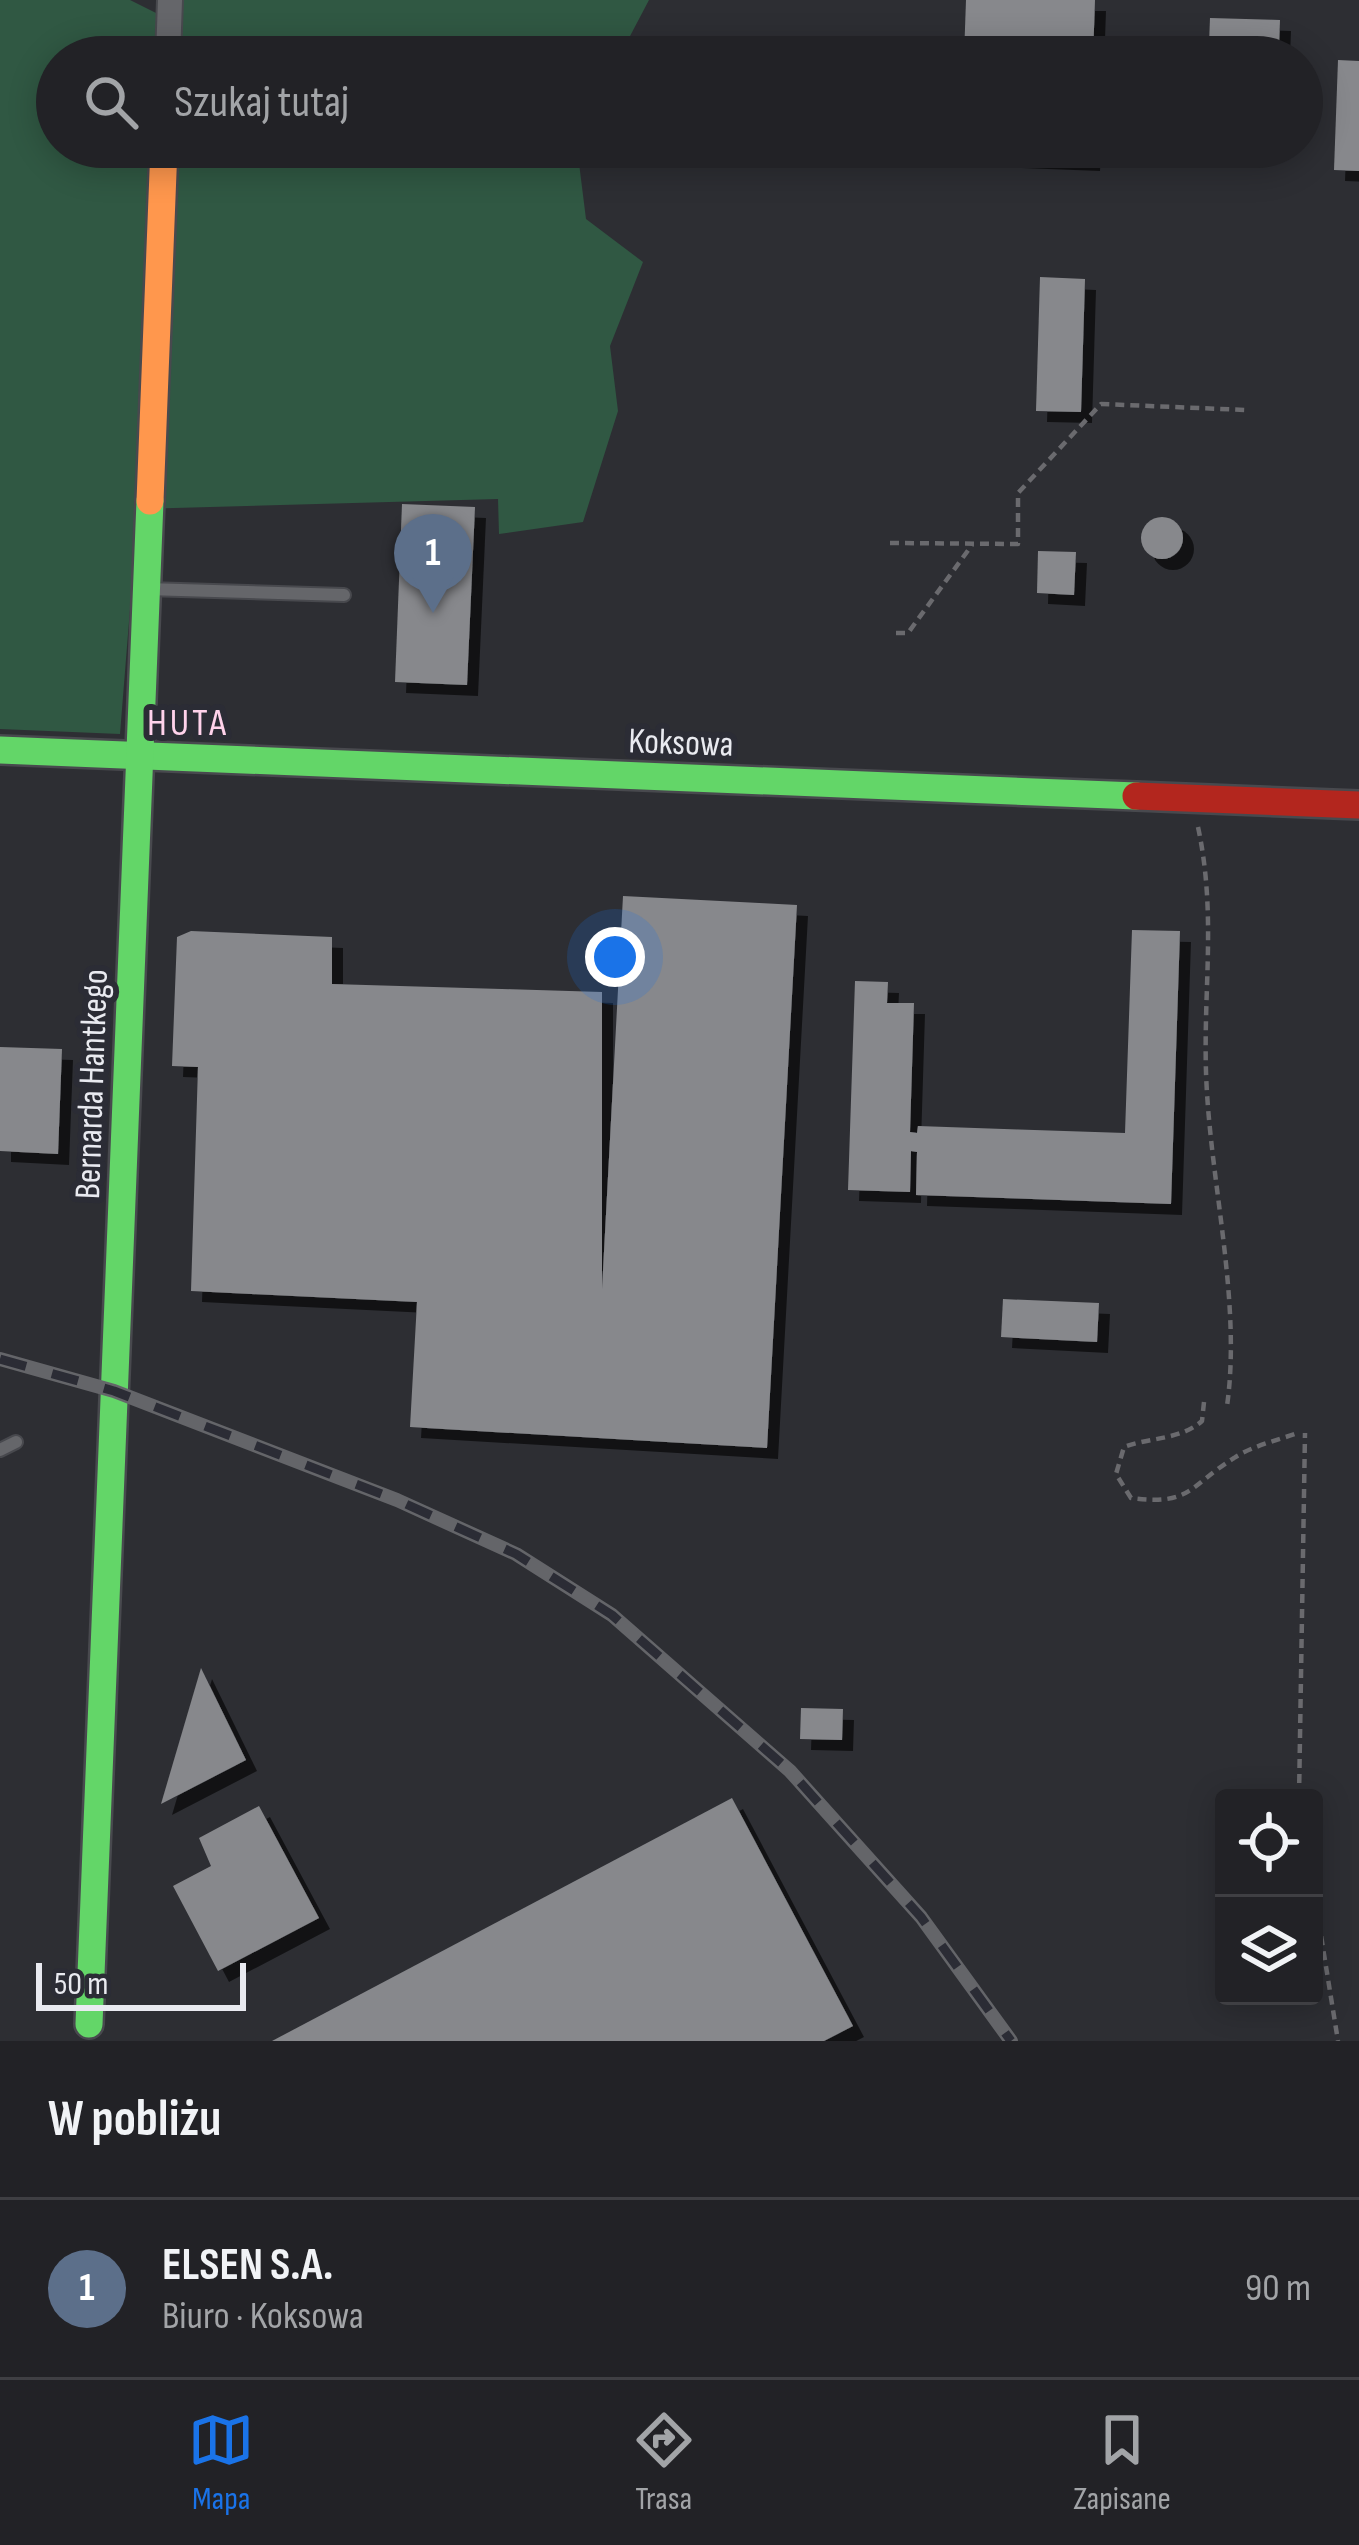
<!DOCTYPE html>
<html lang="pl">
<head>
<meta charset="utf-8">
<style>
	:root { --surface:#222226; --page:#2a2a2e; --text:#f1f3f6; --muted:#a2a4a7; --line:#3f3f43; --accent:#1a73e8 }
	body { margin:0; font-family:"Sofia Sans Condensed",sans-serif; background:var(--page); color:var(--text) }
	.controls { position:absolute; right:36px; bottom:36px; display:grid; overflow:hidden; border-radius:12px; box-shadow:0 6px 30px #0003 }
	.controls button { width:108px; height:108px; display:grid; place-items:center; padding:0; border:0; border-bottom:3px solid var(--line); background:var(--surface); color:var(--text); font:60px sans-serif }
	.scale { position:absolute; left:36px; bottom:30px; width:210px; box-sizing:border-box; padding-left:12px; border:6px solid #e9eaf0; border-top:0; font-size:33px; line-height:42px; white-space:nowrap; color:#e9eaf0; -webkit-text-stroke:9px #2b2c35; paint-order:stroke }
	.you { position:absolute; left:615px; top:957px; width:42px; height:42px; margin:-30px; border:9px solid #fff; border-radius:50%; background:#1a73e8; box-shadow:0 0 0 18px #1a73e833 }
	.badge { display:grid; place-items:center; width:78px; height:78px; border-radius:50%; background:var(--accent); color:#fff; font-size:39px; font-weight:700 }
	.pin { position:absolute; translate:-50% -99px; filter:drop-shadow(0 3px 6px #0008) }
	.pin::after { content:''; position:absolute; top:63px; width:42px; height:36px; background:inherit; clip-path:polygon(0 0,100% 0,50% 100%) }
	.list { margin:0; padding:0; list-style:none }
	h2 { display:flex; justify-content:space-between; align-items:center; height:156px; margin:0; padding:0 48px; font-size:51px }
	h2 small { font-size:39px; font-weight:400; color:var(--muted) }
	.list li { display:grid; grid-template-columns:78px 1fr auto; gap:36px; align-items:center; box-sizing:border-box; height:180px; padding:0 48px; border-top:3px solid var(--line) }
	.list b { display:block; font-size:45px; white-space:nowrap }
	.list p { margin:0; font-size:39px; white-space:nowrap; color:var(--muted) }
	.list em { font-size:39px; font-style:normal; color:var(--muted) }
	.icon { flex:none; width:66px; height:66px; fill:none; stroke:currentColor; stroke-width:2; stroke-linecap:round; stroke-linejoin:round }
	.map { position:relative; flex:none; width:1359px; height:2041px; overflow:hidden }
	.search { position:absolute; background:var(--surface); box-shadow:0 6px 30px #0003; left:36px; right:36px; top:36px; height:132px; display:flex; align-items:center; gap:30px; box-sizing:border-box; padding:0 42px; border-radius:66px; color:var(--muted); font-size:45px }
	.sheet { height:336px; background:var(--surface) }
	nav { display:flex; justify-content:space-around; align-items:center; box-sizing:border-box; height:168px; border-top:3px solid var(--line); background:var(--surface); font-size:33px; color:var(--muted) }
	nav a { display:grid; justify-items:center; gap:6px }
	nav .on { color:var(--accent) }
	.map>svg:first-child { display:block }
	.forest { fill:#305843 }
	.building { fill:#87888c; filter:url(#shadow) }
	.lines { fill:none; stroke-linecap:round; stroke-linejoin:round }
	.lane-casing { stroke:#48494e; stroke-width:16 }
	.street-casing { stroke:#48494e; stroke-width:28 }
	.fast-casing { stroke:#48494e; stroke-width:32 }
	.slow-casing { stroke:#48494e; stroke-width:32 }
	.jam-casing { stroke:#48494e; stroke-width:32 }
	.path { stroke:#6a6a6e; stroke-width:4.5; stroke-dasharray:9 6; stroke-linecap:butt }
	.lane { stroke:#65666a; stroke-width:12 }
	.street { stroke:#65666a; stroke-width:24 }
	.fast { stroke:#63d668; stroke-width:27 }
	.slow { stroke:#ff974d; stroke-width:27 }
	.jam { stroke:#b3261e; stroke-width:27 }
	.rail-casing { stroke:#646569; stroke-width:14 }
	.rail { stroke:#2b2c35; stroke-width:9; stroke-dasharray:27; stroke-linecap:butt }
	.labels { text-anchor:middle; stroke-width:12; stroke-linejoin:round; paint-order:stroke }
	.street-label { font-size:36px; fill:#e9eaf0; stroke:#2b2c35 }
	.neighbourhood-label { font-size:39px; letter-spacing:3px; fill:#ffd2eb; stroke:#2b2c35 }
</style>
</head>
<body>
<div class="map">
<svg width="1359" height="2041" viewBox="0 0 1359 2041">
	<defs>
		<filter id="shadow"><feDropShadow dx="11" dy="11" stdDeviation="0" flood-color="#0009"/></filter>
	</defs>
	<rect width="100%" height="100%" fill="#2d2e33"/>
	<!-- forest -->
	<polygon class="forest" points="0,0 130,0 182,26 183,0 649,0 619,57 57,57 57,147 577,147 586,219 643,262 610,346 618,411 583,522 499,534 498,499 138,509 120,734 0,729"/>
	<!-- building -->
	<g class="building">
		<polygon points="966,0 1095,0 1093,57 964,57"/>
		<polygon points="1210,18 1280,20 1279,46 1209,44"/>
		<polygon points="1338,60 1359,61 1359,171 1334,170"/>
		<polygon points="961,147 1090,147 1089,160 961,155"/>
		<polygon points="1040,277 1085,279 1081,412 1036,411"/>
		<polygon points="402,504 475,507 467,685 395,682"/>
		<circle cx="1162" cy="538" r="21"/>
		<polygon points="1038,551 1076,552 1074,595 1037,593"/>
		<polygon points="623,896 797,905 767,1448 410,1427 417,1302 191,1291 198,1067 172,1066 177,937 191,931 332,937 332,984 602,992 602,1289"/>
		<polygon points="1132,930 1180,931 1171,1204 916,1195 917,1152 911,1151 910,1192 848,1190 855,981 888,982 887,1003 914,1003 910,1132 917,1133 918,1126 1125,1133"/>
		<polygon points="0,1047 62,1049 58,1154 0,1151"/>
		<polygon points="1003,1299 1099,1303 1097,1342 1001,1337"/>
		<polygon points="201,1668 246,1760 161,1804"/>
		<polygon points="801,1708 843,1709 842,1740 800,1739"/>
		<polygon points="732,1798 853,2026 824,2041 272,2041"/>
		<polygon points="259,1806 319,1918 218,1971 173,1886 211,1866 199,1838"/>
	</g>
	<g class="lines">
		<defs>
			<g id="lane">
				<polyline points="147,589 344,595"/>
				<polyline points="0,1450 16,1442"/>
			</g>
			<polyline id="street" points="168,57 170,0"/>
			<g id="fast">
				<polyline points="0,750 1136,796"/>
				<polyline points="89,2024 150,501"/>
			</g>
			<polyline id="slow" points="150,501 164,147"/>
			<polyline id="jam" points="1136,796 1359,805"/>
		</defs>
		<!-- lane casing -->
		<use href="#lane" class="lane-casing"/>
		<!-- street casing -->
		<use href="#street" class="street-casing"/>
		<!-- fast casing -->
		<use href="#fast" class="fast-casing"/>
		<!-- slow casing -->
		<use href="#slow" class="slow-casing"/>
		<!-- jam casing -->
		<use href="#jam" class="jam-casing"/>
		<!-- path -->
		<g class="path">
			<polyline points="890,543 1018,544 1018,493 1101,404 1245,410"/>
			<polyline points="896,633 908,633 972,545"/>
			<path d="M1198,827C1218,920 1201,1000 1207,1093C1213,1193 1241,1307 1227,1406"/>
			<path d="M1204,1402L1202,1421C1180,1440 1151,1437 1124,1447L1116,1474L1131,1498C1191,1506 1189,1486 1234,1458C1252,1446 1278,1440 1298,1433"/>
			<polyline points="1299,1798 1305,1433"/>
			<polyline points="1314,1892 1338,2041"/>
		</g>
		<!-- lane -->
		<use href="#lane" class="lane"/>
		<!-- street -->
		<use href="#street" class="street"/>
		<!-- fast -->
		<use href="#fast" class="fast"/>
		<!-- slow -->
		<use href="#slow" class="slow"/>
		<!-- jam -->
		<use href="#jam" class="jam"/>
		<defs>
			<polyline id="rail" points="0,1359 114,1391 397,1500 516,1554 612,1615 790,1771 921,1917 1011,2041"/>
		</defs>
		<!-- rail casing -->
		<use href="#rail" class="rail-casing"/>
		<!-- rail -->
		<use href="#rail" class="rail"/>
	</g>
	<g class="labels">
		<!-- street labels -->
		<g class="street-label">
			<text transform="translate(681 741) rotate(2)" y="13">Koksowa</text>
			<text transform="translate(90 1084) rotate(-88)" y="13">Bernarda Hantkego</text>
		</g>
		<!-- neighbourhood labels -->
		<g class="neighbourhood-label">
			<text x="188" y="735">HUTA</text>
		</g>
	</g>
</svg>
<div class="controls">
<button><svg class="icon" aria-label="locate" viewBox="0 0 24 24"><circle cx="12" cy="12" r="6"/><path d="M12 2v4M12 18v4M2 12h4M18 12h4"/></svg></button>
<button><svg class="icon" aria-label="layers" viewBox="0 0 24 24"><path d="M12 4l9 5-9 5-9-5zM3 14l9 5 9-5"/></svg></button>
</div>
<div class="scale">50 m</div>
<div class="you"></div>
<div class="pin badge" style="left:433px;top:613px;background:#5c6f8a">1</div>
<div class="search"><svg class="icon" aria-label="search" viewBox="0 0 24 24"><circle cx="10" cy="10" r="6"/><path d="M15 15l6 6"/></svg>Szukaj tutaj</div>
</div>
<section class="sheet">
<h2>W pobliżu<small></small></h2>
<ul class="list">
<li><span class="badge" style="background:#5c6f8a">1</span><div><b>ELSEN S.A.</b><p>Biuro · Koksowa</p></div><em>90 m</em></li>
</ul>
</section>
<nav>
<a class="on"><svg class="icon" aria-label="map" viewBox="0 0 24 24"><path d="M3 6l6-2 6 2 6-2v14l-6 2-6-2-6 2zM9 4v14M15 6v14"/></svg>Mapa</a>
<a><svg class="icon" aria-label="directions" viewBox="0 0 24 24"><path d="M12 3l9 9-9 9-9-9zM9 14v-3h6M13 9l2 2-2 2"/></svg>Trasa</a>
<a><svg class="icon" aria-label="saved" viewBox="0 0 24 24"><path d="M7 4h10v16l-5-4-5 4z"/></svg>Zapisane</a>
</nav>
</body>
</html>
